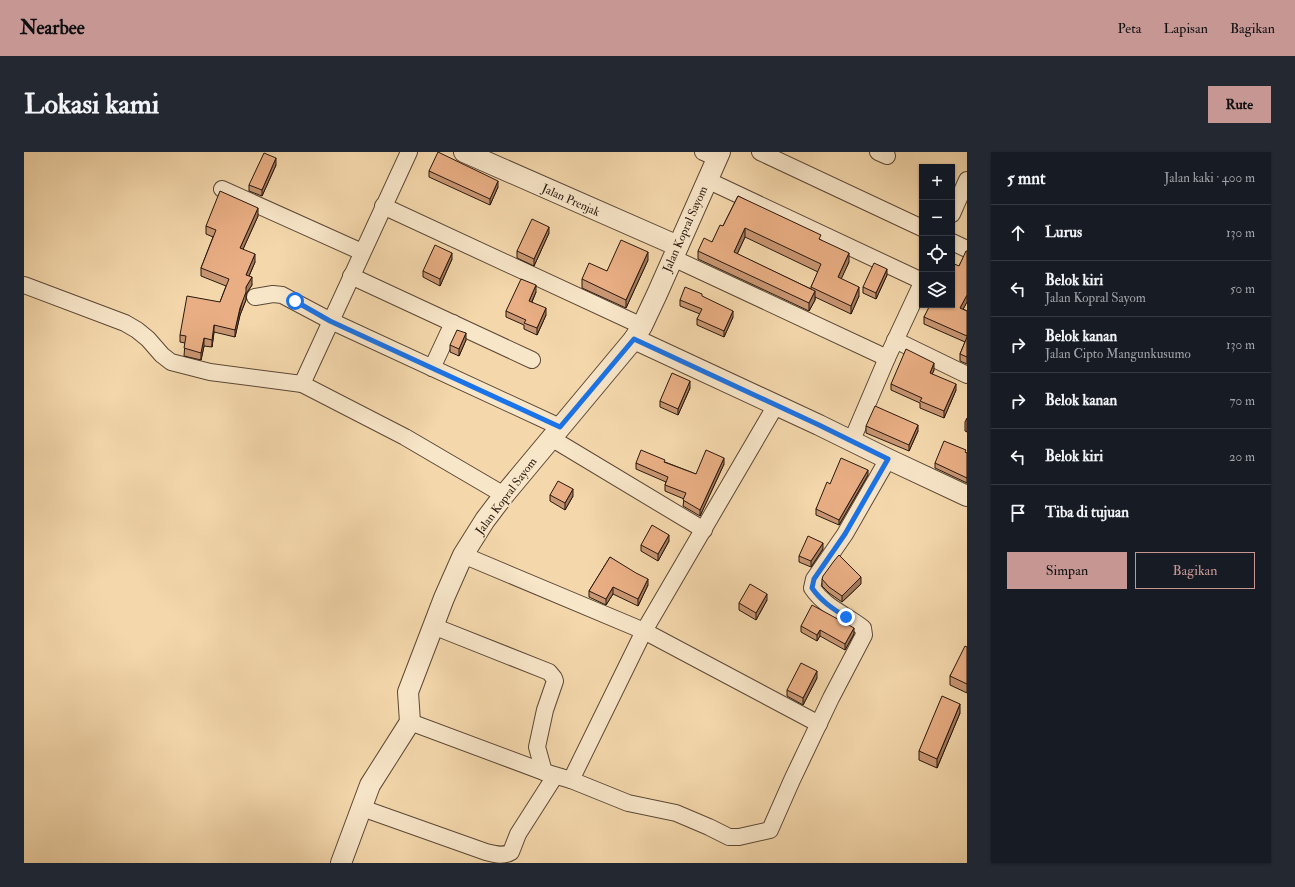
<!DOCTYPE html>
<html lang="id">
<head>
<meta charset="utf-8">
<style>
	:root { --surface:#171b24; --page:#242831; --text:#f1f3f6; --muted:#9ea1a6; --line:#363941; --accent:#c59692 }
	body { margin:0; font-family:"IM FELL Double Pica",serif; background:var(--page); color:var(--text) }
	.controls { position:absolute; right:12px; top:12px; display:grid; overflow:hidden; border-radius:0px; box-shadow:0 1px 3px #0004 }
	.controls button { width:36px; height:36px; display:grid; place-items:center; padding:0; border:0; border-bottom:1px solid var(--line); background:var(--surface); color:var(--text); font:20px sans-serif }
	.stop { position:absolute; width:12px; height:12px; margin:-9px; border:3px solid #1a73e8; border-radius:50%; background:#fff }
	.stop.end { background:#1a73e8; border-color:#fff; box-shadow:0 1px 4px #0008 }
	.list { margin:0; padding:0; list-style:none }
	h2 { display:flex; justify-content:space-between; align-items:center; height:52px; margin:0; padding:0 16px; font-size:17px }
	h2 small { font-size:13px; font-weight:400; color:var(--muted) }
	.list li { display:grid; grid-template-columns:26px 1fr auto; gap:12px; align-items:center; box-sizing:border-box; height:56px; padding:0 16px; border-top:1px solid var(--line) }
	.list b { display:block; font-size:15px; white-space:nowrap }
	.list p { margin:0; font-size:13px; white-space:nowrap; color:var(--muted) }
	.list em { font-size:13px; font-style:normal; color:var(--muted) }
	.actions { display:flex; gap:8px; padding:12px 16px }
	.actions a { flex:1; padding:9px 0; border:1px solid var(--accent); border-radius:0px; text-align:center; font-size:14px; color:var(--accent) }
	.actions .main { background:var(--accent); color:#111 }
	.icon { flex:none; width:22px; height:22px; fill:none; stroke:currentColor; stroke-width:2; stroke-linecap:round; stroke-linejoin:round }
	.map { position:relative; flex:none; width:943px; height:711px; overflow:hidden; border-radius:0px }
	header { display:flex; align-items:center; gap:24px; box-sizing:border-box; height:56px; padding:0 20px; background:var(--accent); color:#111 }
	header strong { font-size:19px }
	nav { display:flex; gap:22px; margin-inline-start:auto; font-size:14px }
	.intro { display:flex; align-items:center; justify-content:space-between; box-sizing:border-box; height:96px; padding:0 24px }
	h1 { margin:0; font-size:28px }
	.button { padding:10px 18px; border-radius:0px; background:var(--accent); color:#111; font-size:14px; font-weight:700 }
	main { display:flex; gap:24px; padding:0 24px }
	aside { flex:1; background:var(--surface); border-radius:0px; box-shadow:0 1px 3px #0004 }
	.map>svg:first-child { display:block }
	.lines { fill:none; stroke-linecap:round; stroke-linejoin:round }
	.minor-casing { stroke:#5c4836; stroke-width:18 }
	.tertiary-casing { stroke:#5c4836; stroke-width:22 }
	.minor { stroke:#f8e6c9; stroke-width:16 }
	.tertiary { stroke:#f8e6c9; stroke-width:20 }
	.wall { fill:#c89672; stroke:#29180e; fill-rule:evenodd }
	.shaded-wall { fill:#a37a5c; stroke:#29180e }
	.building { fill:#e9ae84; stroke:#29180e }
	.route { stroke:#1a73e8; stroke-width:5 }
	.labels { text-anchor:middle; stroke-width:3; stroke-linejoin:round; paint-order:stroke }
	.street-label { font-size:12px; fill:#29180e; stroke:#f8e6c9 }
</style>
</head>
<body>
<header>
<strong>Nearbee</strong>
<nav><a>Peta</a><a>Lapisan</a><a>Bagikan</a></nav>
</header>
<div class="intro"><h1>Lokasi kami</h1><a class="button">Rute</a></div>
<main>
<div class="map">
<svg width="943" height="711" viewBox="0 0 943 711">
	<rect width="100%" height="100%" fill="#f4d8ac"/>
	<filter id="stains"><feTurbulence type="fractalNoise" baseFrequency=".005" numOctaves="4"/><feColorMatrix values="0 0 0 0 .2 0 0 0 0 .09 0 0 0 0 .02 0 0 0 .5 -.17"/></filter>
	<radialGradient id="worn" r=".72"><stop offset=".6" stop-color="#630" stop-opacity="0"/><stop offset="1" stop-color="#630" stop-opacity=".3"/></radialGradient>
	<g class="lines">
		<defs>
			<g id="minor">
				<polyline points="385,0 278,232 381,285 480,343"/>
				<polyline points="679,0 693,6"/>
				<polyline points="736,0 898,76"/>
				<polyline points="854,0 863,4"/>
				<polyline points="683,28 898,129"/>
				<polyline points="198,37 338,100"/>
				<polyline points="359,54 618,174"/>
				<polyline points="928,62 943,28"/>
				<polyline points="928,90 943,97"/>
				<polyline points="649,106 863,206"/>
				<polyline points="327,124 508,208"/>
				<polyline points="0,133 101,171 113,178 124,187 138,203 147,210 186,220 278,232"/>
				<polyline points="231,145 249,142 258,143 307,169 536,275"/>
				<polyline points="871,188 943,223"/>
				<polyline points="408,216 429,171"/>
				<polyline points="527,286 680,378"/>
				<polyline points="828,288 863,206 898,131"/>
				<polyline points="439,403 620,479 795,572"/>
				<polyline points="409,474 525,520 530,526 531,529 521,558 513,595 520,620"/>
				<path d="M386,570L520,620L547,628L604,651L652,661L685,675L705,685H715L746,678L768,628L807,546L840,483L839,476C821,462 801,455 788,436L790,427L821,382L864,307"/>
				<polyline points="547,628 620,479 752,253"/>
				<path d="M338,656L462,700C470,702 479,705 487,700L494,682L531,624"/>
			</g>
			<g id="tertiary">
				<polyline points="440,0 654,94"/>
				<polyline points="610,187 795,273 864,307 943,344"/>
				<polyline points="317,711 346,633 386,570 384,540 420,446 439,403 461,368 480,343 610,187 618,174 633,142 696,0"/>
			</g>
		</defs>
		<!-- minor casing -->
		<use href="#minor" class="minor-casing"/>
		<!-- tertiary casing -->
		<use href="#tertiary" class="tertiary-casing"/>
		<!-- minor -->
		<use href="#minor" class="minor"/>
		<!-- tertiary -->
		<use href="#tertiary" class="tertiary"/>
	</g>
	<!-- wall -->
	<g class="wall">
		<polygon points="252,13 238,44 225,39 225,33"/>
		<polygon points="405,19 474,35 466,53 405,25"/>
		<path d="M714,44L797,88L825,110L817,126L835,144L827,162L791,145V148L785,159L674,107V99L688,90L699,74ZM721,85L794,120L787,135V137L713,102Z"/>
		<polygon points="234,64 219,97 231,110 225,124 228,133 222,142 222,148 216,163 211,185 190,180 188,195 180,194 177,208 160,204 161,191 156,190 156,183 196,150 202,134 177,124 177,116 189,85 182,82 182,74"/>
		<polygon points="525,81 510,114 493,106 493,99"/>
		<polygon points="943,99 943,150 939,157 943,159 943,212 936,209 936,202 941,190 900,172 900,165 935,114"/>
		<polygon points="428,107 416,134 399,125 399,119"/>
		<polygon points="624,108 602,156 558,136 558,127 583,119"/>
		<polygon points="863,123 852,147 839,141 839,135"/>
		<polygon points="512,140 508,150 522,163 513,183 500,177 500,173 482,165 482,159"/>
		<polygon points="678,145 709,165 700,185 673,173 673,167 676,162 656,154 656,148"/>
		<polygon points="442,188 435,204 426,200 426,193"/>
		<polygon points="910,218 908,222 932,238 920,266 896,256 896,251 867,238 867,232"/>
		<polygon points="666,236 654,263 636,255 636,249"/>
		<polygon points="943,266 943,280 941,279 941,270"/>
		<polygon points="842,274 894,279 885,299 842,281"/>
		<polygon points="942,301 943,301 943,331 911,316 911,311"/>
		<polygon points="641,310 672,322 700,312 676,364 659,354 660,347 641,339 641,333 642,330 612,317 612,311"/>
		<polygon points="844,323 815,373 792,363 792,357 806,332"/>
		<polygon points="526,343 549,344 541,358 526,349"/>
		<polygon points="645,389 634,409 617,399 617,393"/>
		<polygon points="799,397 787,415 775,410 775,404"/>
		<polygon points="586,405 624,433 614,454 589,442 582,453 565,445 565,439"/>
		<polygon points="798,427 837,432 818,450 805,441 798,434"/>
		<polygon points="743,448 732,468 715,458 715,451"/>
		<polygon points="777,474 830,482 821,498 796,484 793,489 777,480"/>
		<polygon points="943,495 943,541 926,533 926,524"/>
		<polygon points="793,526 779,553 763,544 763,538"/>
		<polygon points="936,561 913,616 895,608 895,599"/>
	</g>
	<!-- shaded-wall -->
	<g class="shaded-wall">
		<polygon points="252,6 252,13 238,44 238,38"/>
		<polygon points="474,29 474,35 466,53 466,47"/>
		<polygon points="234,56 234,64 216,104 216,96"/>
		<polygon points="525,75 525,81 510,114 510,107"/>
		<polygon points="721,76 721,85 710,109 710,100"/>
		<polygon points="624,100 624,108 602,156 602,148"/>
		<polygon points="428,101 428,107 416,134 416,127"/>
		<polygon points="825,101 825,110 814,134 814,125"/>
		<polygon points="231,102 231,110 222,131 222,123"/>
		<polygon points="863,117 863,123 852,147 852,141"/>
		<polygon points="228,125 228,133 222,142 222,148 216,163 211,185 211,178 222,135"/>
		<polygon points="512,133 512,140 505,156 505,149"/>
		<polygon points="835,135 835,144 827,162 827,154"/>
		<polygon points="791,139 791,148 785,159 785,151"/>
		<polygon points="943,143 943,150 936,163 936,156"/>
		<polygon points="522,156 522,163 513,183 513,176"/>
		<polygon points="709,159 709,165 700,185 700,179"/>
		<polygon points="190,173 190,180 188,195 188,188"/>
		<polygon points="442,181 442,188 435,204 435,197"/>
		<polygon points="180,186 180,194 177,208 177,201"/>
		<polygon points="910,211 910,218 906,227 906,221"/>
		<polygon points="666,229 666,236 654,263 654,257"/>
		<polygon points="932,232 932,238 920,266 920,259"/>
		<polygon points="894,273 894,279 885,299 885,293"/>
		<polygon points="700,306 700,312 676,364 676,358"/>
		<polygon points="844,318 844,323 815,373 815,368"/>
		<polygon points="549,337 549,344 541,358 541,351"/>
		<polygon points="645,383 645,389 634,409 634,402"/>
		<polygon points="799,391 799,397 787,415 787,409"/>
		<polygon points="837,425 837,432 818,450 818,444"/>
		<polygon points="624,427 624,433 614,454 614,447"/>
		<polygon points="589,435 589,442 582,453 582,447"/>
		<polygon points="743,442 743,448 732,468 732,461"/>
		<polygon points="830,476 830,482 821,498 821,492"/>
		<polygon points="796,478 796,484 793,489 793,483"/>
		<polygon points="793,519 793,526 779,553 779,546"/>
		<polygon points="936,552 936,561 913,616 913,607"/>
	</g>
	<!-- building -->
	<g class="building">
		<polygon points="414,0 474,29 466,47 405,19"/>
		<polygon points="240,1 252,6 238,38 225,33"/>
		<polygon points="196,39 234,56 216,96 231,102 222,123 228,125 222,135 222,140 216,156 211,178 190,173 188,188 180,186 177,201 160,196 162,184 156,183 163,144 196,150 205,127 177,116 192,78 182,74"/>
		<polygon points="714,44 797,83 795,87 825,101 814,125 835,135 827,154 787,135 797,112 721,76 710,100 791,139 785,151 674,99 680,86 688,90 696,73 699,74"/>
		<polygon points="508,67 525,75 510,107 493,99"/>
		<polygon points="597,88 624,100 602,148 558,127 565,111 583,119"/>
		<polygon points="411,93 428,101 416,127 399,119"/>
		<polygon points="942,99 943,99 943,143 936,156 943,159 943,184 900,165 906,153 928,153 928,111 935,114"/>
		<polygon points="850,111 863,117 852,141 839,135"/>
		<polygon points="497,127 512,133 505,149 522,156 513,176 500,171 502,168 482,159"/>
		<polygon points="661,135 678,142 678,144 709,159 700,179 673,167 678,157 656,148"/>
		<polygon points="433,178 442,181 435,197 426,193"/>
		<polygon points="943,185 943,205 936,202"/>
		<polygon points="882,197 910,211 906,221 932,232 920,259 896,249 898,246 867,232"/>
		<polygon points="648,221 666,229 654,257 636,249"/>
		<polygon points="851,254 894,273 885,293 842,274"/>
		<polygon points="920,289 942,298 941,300 943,301 943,326 911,311"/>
		<polygon points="617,298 641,308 640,310 672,322 682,298 700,306 676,358 659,348 662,341 641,333 644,325 612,311"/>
		<polygon points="817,306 844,318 815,368 792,357 803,330 806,332"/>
		<polygon points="534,329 549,337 541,351 526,343"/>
		<polygon points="628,373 645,383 634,402 617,393"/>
		<polygon points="784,384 799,391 787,409 775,404"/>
		<polygon points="815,403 837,425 818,444 805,435 798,427 799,424 810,409"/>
		<polygon points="586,405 612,421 624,427 614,447 589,435 582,447 565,439"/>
		<polygon points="726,432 743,442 732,461 715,451"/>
		<polygon points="788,453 830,476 821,492 796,478 793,483 777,474"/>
		<polygon points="941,494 943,495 943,532 926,524"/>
		<polygon points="777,511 793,519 779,546 763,538"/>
		<polygon points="918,544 936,552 913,607 895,599"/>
	</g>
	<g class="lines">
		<!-- route -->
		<path class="route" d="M271,149L306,169L536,275L610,187L795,273L864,307L821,382L790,427L788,436C797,449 809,457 822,465"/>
	</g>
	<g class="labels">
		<!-- street labels -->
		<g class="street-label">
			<text transform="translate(547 48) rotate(24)" y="4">Jalan Prenjak</text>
			<text transform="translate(661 77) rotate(-66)" y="4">Jalan Kopral Sayom</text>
			<text transform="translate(482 344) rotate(-53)" y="4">Jalan Kopral Sayom</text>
		</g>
	</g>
	<rect width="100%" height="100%" filter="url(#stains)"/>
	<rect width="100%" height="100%" fill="url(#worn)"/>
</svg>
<div class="controls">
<button>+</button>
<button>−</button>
<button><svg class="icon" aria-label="locate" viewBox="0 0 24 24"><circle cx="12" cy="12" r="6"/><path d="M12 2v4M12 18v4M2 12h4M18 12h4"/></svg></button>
<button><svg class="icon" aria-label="layers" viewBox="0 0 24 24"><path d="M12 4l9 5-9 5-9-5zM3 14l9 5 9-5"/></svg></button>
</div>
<div class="stop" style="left:271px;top:149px"></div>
<div class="stop end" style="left:822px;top:465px"></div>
</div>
<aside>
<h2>5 mnt<small>Jalan kaki · 400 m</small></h2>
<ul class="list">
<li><svg class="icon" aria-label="ahead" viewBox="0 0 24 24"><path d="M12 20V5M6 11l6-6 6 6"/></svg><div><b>Lurus</b></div><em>130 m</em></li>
<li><svg class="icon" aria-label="left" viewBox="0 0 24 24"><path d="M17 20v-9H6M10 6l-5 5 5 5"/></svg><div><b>Belok kiri</b><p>Jalan Kopral Sayom</p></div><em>50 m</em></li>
<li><svg class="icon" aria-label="right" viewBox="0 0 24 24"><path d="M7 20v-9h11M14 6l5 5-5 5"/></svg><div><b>Belok kanan</b><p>Jalan Cipto Mangunkusumo</p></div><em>130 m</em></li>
<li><svg class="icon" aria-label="right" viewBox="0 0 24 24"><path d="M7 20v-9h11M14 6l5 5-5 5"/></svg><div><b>Belok kanan</b></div><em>70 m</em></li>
<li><svg class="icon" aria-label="left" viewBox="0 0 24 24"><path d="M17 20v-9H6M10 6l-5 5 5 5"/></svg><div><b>Belok kiri</b></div><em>20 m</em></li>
<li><svg class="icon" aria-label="arrive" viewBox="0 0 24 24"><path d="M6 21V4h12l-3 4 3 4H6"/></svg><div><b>Tiba di tujuan</b></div></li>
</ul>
<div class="actions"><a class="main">Simpan</a><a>Bagikan</a></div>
</aside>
</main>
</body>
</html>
